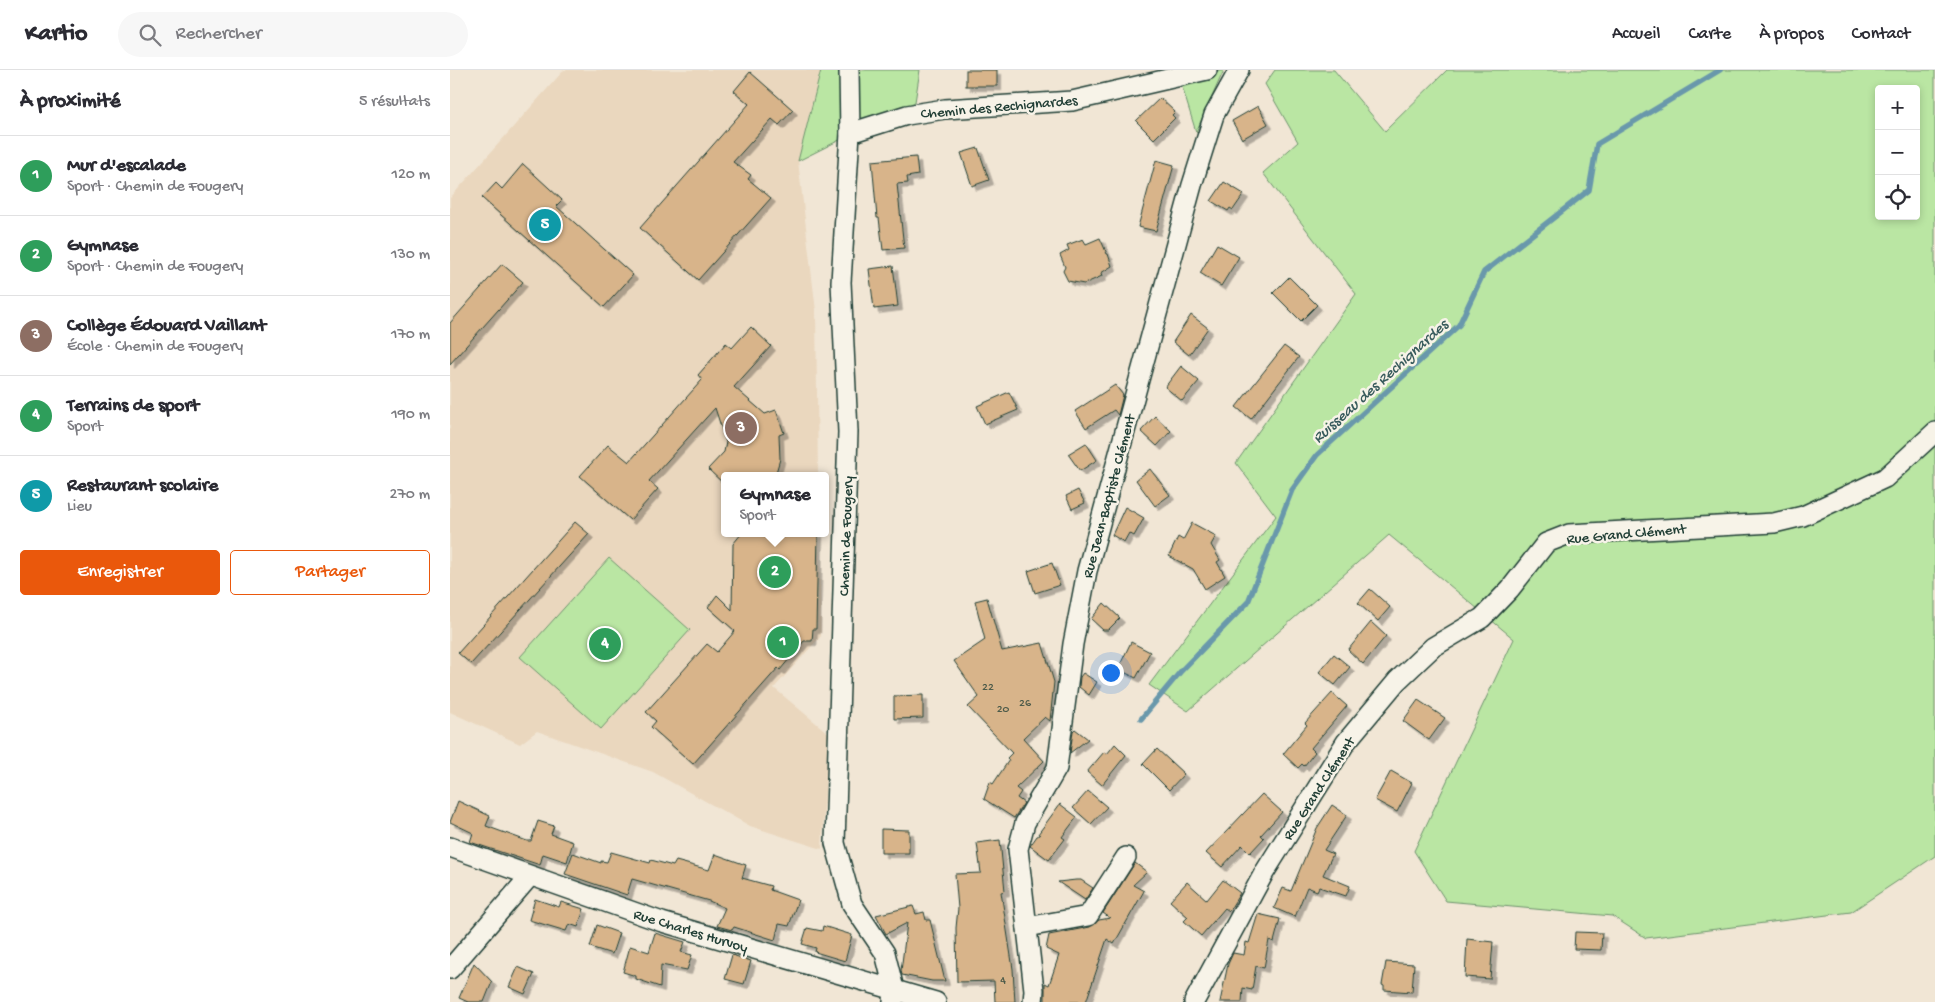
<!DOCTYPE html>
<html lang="fr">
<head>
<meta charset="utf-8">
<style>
	:root { --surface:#fff; --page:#f7f7f7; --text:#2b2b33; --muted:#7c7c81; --line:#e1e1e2; --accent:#ea580c }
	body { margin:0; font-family:"Gochi Hand",sans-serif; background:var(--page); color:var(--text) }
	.controls { position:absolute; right:15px; top:15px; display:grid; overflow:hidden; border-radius:5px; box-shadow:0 2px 8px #0003 }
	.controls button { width:45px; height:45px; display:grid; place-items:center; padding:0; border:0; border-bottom:1px solid var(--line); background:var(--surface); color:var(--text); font:25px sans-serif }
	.you { position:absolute; left:660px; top:602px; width:18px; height:18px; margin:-12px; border:4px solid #fff; border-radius:50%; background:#1a73e8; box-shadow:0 0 0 8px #1a73e833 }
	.badge { display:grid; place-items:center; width:32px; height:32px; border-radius:50%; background:var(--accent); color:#fff; font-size:16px; font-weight:700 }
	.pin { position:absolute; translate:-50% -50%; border:2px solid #fff; box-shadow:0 1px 5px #0006 }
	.popup { position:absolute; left:271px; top:402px; width:108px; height:65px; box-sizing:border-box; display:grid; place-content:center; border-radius:5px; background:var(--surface); filter:drop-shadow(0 1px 4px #0005); font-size:16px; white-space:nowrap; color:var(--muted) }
	.popup b { font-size:19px; color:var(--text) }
	.popup::after { content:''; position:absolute; left:50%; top:100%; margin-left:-10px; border:10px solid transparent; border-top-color:var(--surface) }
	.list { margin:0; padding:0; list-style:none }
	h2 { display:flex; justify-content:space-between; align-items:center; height:65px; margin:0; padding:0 20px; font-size:21px }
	h2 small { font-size:16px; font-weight:400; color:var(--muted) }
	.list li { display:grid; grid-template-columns:32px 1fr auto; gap:15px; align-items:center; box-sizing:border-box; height:80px; padding:0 20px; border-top:1px solid var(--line) }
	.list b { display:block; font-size:19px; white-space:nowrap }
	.list p { margin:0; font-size:16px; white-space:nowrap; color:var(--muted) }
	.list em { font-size:16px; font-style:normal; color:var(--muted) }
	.actions { display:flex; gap:10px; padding:15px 20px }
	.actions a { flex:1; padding:11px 0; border:1px solid var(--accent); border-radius:5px; text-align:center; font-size:18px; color:var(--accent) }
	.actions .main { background:var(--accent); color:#fff }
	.icon { flex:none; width:28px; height:28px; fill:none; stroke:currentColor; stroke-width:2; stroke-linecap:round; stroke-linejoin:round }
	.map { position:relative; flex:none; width:1485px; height:932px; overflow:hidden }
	header { display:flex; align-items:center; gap:30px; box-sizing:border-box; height:70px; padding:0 25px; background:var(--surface); border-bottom:1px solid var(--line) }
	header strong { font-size:24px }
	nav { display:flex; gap:28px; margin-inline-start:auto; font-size:18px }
	.search { width:350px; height:45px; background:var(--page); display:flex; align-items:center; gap:12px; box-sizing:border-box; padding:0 18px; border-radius:28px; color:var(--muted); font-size:19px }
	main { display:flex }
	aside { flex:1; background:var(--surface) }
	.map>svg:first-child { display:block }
	.built { fill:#ead7be }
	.green { fill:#bae6a3; stroke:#6c926c; fill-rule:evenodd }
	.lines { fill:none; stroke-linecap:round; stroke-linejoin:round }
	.stream { stroke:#6998ab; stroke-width:5.5 }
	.building { fill:#d8b48a; stroke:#1f3d34; filter:url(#shadow) }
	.minor-casing { stroke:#1f3d34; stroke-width:22 }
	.minor { stroke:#f7f3e8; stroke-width:19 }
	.labels { text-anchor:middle; stroke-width:5; stroke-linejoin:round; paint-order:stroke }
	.number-label { font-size:12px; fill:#4d5b4a }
	.street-label { font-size:15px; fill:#1f3d34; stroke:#f7f3e8 }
	.water-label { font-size:16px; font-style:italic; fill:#385b5c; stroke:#f7f3e8 }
</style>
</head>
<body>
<header>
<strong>Kartio</strong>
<div class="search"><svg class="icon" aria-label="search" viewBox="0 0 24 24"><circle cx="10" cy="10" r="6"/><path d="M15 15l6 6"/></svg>Rechercher</div>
<nav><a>Accueil</a><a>Carte</a><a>À propos</a><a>Contact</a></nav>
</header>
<main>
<aside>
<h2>À proximité<small>5 résultats</small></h2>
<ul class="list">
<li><span class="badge" style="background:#2e9e5b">1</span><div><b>Mur d'escalade</b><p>Sport · Chemin de Fougery</p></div><em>120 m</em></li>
<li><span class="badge" style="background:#2e9e5b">2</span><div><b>Gymnase</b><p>Sport · Chemin de Fougery</p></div><em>130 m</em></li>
<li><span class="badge" style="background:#8d6e63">3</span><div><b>Collège Édouard Vaillant</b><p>École · Chemin de Fougery</p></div><em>170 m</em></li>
<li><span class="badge" style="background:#2e9e5b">4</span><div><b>Terrains de sport</b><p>Sport</p></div><em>190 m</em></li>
<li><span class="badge" style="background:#0f9aa8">5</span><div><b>Restaurant scolaire</b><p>Lieu</p></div><em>270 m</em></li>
</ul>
<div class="actions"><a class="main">Enregistrer</a><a>Partager</a></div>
</aside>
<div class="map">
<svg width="1485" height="932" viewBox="0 0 1485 932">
	<defs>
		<filter id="shadow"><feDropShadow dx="4.5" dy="4.5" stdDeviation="0" flood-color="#0004"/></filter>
	</defs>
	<rect width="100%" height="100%" fill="#f1e6d5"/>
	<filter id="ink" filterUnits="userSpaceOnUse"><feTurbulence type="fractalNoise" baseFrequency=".02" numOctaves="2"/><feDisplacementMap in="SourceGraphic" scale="10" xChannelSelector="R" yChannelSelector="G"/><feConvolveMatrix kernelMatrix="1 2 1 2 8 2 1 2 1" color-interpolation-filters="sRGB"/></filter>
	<g filter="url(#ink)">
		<!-- built -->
		<polygon class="built" points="114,0 371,0 348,91 366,241 368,406 275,406 275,463 369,463 371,566 324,618 378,663 372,779 300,756 203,702 87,661 70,674 0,642 0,128"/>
		<!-- green -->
		<g class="green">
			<polygon points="371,0 470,0 465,32 348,91"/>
			<polygon points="774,0 746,62 730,10"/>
			<path d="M825,0H884L935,61L997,0H1485V786L1401,842L1196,868L1162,846L996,831L964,781L1064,569L939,465L738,641L699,615L826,446L786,393L906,224L813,103L848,72L815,14ZM1429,19H1466V146H1429Z"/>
			<polygon points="159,488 240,560 151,659 70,587"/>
		</g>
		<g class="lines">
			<!-- stream -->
			<polyline class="stream" points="691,649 731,601 798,532 842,420 867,385 1009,255 1034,202 1139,120 1147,74 1270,0"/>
		</g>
		<!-- building -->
		<g class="building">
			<rect x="516" y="0" width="31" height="16"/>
			<polygon points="300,2 343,40 329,55 322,49 283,92 301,105 298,109 321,128 248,210 190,158 299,34 284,21"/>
			<polygon points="710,28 725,42 722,45 725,48 704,69 686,51"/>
			<polygon points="808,36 818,54 792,69 782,51"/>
			<polygon points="528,78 539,110 522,116 511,83"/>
			<polygon points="466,87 468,105 457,107 458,113 447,114 454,178 433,180 429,148 427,148 422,91"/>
			<polygon points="706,90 724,95 706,161 688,157"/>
			<polygon points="73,94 112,130 106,136 183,205 154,237 32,128 46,113 52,119"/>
			<polygon points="774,112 794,124 783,140 780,138 778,141 761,131"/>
			<polygon points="650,168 657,184 658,184 662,196 651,203 652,206 634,214 618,211 613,201 615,197 610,185 619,180 617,175 633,169 636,174"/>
			<polygon points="767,174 789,187 771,216 750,203"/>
			<polygon points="52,194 73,212 0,294 0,253"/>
			<polygon points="443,196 448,236 424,239 419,199"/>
			<polygon points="839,207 867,235 851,251 823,223"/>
			<polygon points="741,245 758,258 739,285 723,272"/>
			<polygon points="301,257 321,276 284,317 315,344 326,340 334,363 329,365 330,389 325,406 275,406 275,415 258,399 274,382 276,372 265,338 199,411 208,419 180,450 130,406 158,375 179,392 252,310 248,305 276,273 282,278"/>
			<polygon points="834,276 849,287 801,349 786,337"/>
			<polygon points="731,296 749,311 732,331 715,317"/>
			<polygon points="665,315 673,325 668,345 664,340 636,358 625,341"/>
			<polygon points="559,322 568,340 535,354 527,336"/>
			<polygon points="705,346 721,361 707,376 691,361"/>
			<polygon points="636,373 647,390 630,401 618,384"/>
			<polygon points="700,399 720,425 705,436 686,410"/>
			<polygon points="628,420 635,433 622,439 616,426"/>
			<polygon points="675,437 694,448 684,466 679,463 674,472 662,465"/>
			<polygon points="125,452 139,464 21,594 8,583"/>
			<polygon points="742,453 766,466 761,475 770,490 767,492 775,506 755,519 743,499 719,486 728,467 733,470"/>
			<polygon points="292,463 368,463 366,559 363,559 362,571 354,571 330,600 328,598 243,694 201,657 206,651 196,642 257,574 267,582 285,561 258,537 267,525 282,540 283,474"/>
			<polygon points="602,493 610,515 585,523 578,501"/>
			<polygon points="920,519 940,537 928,551 908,533"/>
			<polygon points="537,528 552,581 592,573 604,612 600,651 595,647 573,668 594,691 566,718 571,722 567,728 574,733 564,748 534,729 540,712 543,714 559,690 557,688 562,683 518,637 529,627 504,591 535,570 525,531"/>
			<polygon points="654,533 670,548 658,560 653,560 641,549"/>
			<polygon points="921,552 936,566 913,594 898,580"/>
			<polygon points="681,572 700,582 686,608 668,599"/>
			<polygon points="884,584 900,597 885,615 869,602"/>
			<polygon points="633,603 647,612 639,625 629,617 630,607"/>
			<polygon points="882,623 897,636 861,678 865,682 854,696 852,694 848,698 833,684 857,655 855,653"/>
			<polygon points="473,625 473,648 444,649 444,626"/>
			<polygon points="968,630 995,648 979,670 953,651"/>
			<polygon points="625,659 638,669 620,683 623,661"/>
			<polygon points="665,674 676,685 652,715 637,702 654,682 657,684"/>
			<polygon points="707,679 734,704 719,720 693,694"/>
			<polygon points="941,701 962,713 947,742 925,730"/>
			<polygon points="638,721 657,737 641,754 623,738"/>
			<polygon points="812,724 832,742 811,765 814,768 800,783 792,775 772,797 756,783"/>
			<polygon points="8,731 40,746 36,756 77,771 81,771 88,751 104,756 101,764 123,772 117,792 93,784 90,795 20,772 23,763 0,752"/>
			<polygon points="610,734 627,747 612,767 615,769 599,790 580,776 587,766 590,765 588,764"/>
			<polygon points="882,735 897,745 874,780 883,784 873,805 900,816 896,826 869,817 867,821 857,817 845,847 824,838 833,818 841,821 867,758"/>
			<polygon points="431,759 459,760 459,783 431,783"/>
			<polygon points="550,770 555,821 551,822 563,899 565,932 545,932 544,911 507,912 506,858 508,838 505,804 531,803 527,773"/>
			<polygon points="161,782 200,793 201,790 223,796 226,791 259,800 265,784 296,795 292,808 321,816 320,820 348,830 339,856 329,854 325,870 284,857 282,860 267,856 275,838 259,831 182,809 177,825 115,804 123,783 151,793 151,791 157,792"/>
			<polygon points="685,793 697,802 683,815 694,821 664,874 657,869 636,932 595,932 595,913 599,915 609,885 596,879 599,865 640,857 649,850 660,848 653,843"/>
			<polygon points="626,810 631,810 643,818 635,830 608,812"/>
			<polygon points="773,810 790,823 779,841 775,838 751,866 734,851 738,847 720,831 737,812 757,830"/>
			<polygon points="85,829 109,837 111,832 134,839 128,857 119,854 116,861 79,850"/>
			<polygon points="463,836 466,844 474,842 476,850 480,850 495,911 482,911 452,905 451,901 457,853 436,864 426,845"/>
			<polygon points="808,844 830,849 824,872 819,870 814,898 806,896 802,920 793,918 792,932 770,932 778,894 783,883 794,885 796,872 799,873"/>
			<polygon points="147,855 169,863 162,884 140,877"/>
			<polygon points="373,856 402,865 395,891 365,882 366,878 352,874 357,858 372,861"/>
			<polygon points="1125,862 1152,863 1151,880 1124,879"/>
			<polygon points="205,863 235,872 231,882 242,885 237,900 211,895 210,917 186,909 186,906 173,902 180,876 199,882"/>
			<polygon points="1017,869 1043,872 1040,909 1015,907"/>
			<polygon points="282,885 301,891 294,914 275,909"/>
			<polygon points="936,892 964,894 962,922 934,920 934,916 932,915"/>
			<polygon points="24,893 42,912 34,932 18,932 9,928"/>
			<polygon points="68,897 84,904 75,924 59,917"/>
		</g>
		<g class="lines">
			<defs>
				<g id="minor">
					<polyline points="399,0 400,63 391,212 398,362 385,773 402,834 435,883 444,919 443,932"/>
					<polyline points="400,63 457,45 495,39 622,31 757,0"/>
					<polyline points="0,777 212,852 486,932"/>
					<polyline points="577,857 638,846 676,787"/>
					<polyline points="0,899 80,806"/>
					<polyline points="583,932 584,920 568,779 575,753 607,698 623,574 637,501 742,115 764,45 789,0"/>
					<polyline points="744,932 814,803 896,672 947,611 983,577 1032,548 1060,519 1096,473 1119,464 1324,453 1353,446 1435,408 1485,362"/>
				</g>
			</defs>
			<!-- minor casing -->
			<use href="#minor" class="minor-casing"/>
			<!-- minor -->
			<use href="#minor" class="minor"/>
		</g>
	</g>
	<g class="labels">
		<!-- number labels -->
		<g class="number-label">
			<text x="538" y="620">22</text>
			<text x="575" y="636">26</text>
			<text x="553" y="642">20</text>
			<text x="553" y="913">4</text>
		</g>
		<!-- street labels -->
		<g class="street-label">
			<text transform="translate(549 36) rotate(-5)" y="5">Chemin des Rechignardes</text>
			<text transform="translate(658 426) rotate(-75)" y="5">Rue Jean-Baptiste Clément</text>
			<text transform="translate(1176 463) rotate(-5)" y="5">Rue Grand Clément</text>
			<text transform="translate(395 466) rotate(-88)" y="5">Chemin de Fougery</text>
			<text transform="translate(868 718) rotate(-57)" y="5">Rue Grand Clément</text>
			<text transform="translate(241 860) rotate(17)" y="5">Rue Charles Hurvoy</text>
		</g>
		<!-- water labels -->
		<g class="water-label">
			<text transform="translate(929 310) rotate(-42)" y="6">Ruisseau des Rechignardes</text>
		</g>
	</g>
</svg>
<div class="controls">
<button>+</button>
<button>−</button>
<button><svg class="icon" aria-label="locate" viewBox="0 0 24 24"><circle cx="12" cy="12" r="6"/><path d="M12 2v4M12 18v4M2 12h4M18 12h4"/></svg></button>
</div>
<div class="you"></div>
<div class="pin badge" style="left:333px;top:572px;background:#2e9e5b">1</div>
<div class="pin badge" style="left:325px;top:502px;background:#2e9e5b">2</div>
<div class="popup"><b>Gymnase</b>Sport</div>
<div class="pin badge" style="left:291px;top:358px;background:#8d6e63">3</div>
<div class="pin badge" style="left:155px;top:574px;background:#2e9e5b">4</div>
<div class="pin badge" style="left:95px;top:155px;background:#0f9aa8">5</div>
</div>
</main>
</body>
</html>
